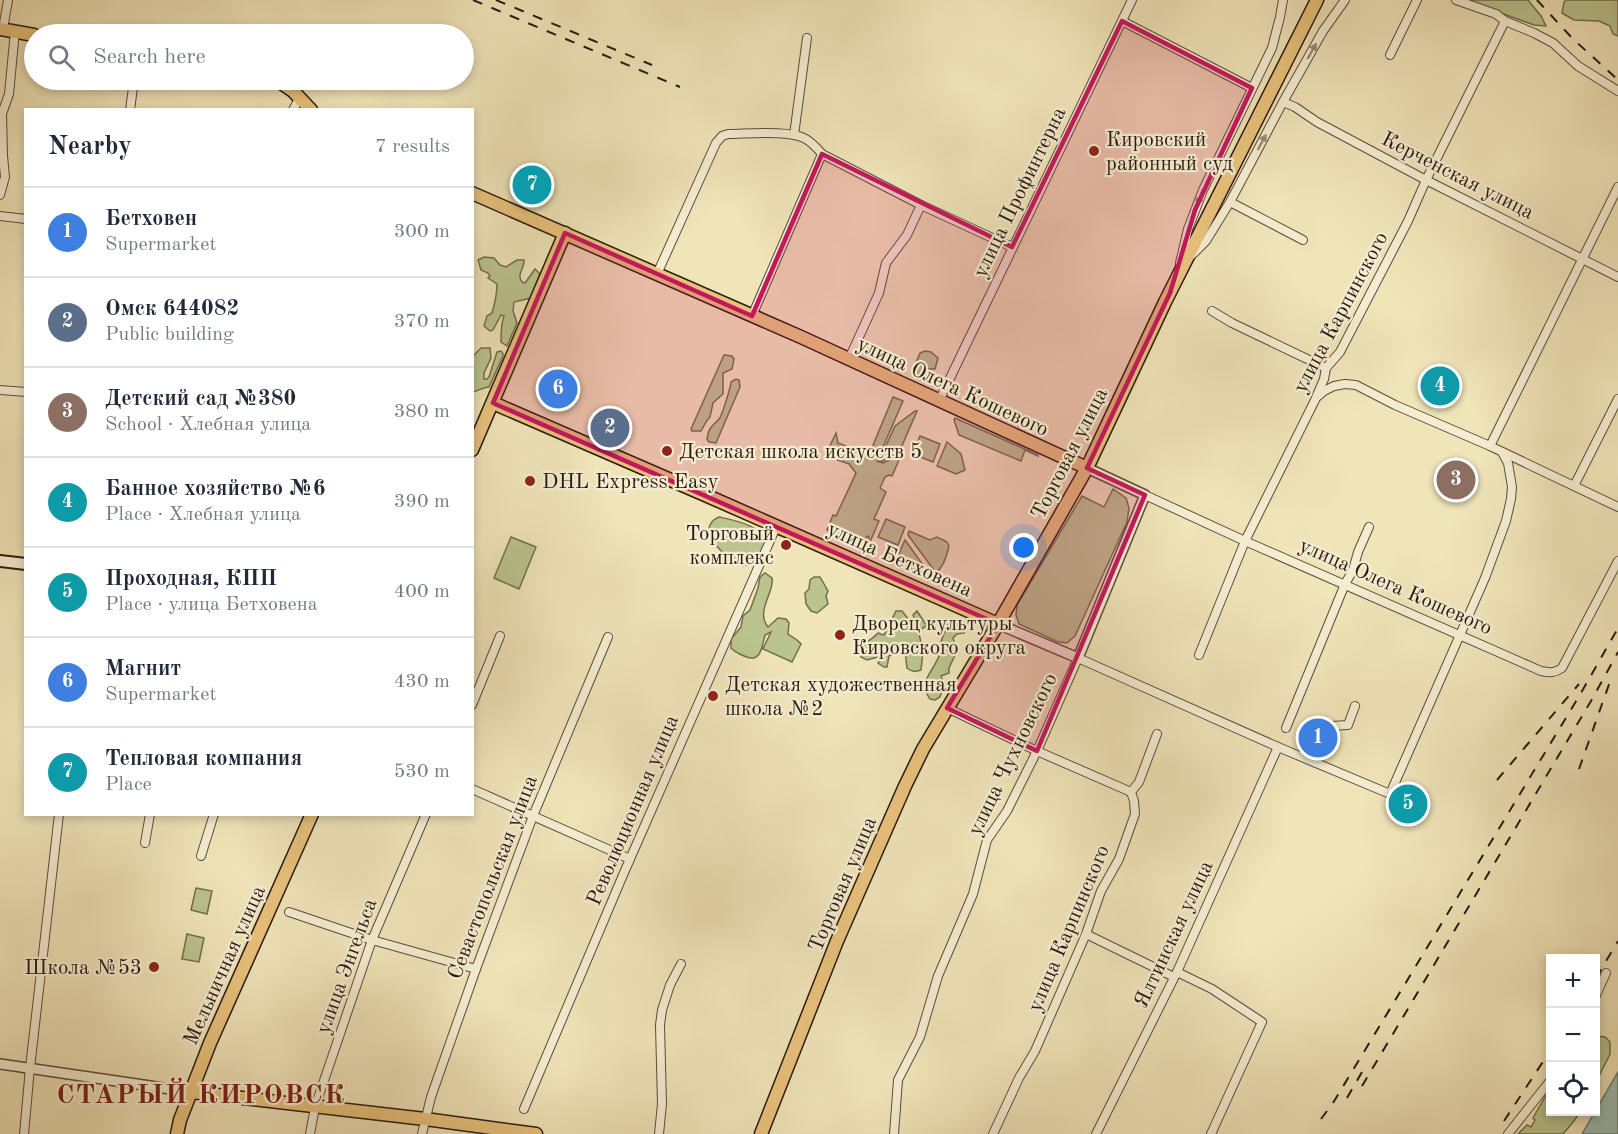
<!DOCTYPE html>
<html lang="en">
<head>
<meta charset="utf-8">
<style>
	:root { --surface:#fff; --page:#f2f2f3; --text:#1f2937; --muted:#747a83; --line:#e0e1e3; --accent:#8f2418 }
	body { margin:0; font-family:"Old Standard TT",serif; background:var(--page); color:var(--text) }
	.controls { position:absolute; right:18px; bottom:18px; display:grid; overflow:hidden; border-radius:0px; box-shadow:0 3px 9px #0003 }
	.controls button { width:54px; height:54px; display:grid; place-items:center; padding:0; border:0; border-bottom:2px solid var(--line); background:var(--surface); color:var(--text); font:30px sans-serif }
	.you { position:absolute; left:1024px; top:548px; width:21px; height:21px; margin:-15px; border:4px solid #fff; border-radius:50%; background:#1a73e8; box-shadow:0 0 0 9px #1a73e833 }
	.badge { display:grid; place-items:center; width:39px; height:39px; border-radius:50%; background:var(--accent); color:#fff; font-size:20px; font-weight:700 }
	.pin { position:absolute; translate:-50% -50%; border:3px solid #fff; box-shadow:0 2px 6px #0006 }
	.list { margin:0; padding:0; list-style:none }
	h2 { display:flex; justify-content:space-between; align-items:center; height:78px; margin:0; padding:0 24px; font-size:26px }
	h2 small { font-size:20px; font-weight:400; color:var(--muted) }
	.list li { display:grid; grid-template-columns:39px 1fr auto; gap:18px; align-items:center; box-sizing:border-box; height:90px; padding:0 24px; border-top:2px solid var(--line) }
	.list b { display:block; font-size:22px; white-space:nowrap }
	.list p { margin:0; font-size:20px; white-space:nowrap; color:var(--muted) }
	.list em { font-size:20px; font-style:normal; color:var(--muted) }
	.icon { flex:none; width:33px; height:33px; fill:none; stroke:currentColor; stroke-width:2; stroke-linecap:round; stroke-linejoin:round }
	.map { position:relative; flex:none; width:1618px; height:1134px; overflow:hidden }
	.search { position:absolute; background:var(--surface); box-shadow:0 3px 9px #0003; left:24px; top:24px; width:450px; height:66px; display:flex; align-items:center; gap:15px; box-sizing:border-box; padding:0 21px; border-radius:33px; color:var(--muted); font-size:22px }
	.panel { position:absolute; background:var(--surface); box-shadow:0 3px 9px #0003; left:24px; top:108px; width:450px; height:708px; border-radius:0px }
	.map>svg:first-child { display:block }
	.green { fill:#bbc48e; stroke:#726e4e; stroke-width:1.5 }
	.water { fill:#9abeb3; stroke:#6d7c71; stroke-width:1.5 }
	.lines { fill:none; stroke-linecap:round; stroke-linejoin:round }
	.minor-casing { stroke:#5c4b39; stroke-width:10 }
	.tertiary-casing { stroke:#5c4b39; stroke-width:12 }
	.secondary-casing { stroke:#2a180e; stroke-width:14 }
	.primary-casing { stroke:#2a180e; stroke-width:15 }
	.minor { stroke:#f5edd2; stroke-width:8 }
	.tertiary { stroke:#f5edd2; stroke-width:9 }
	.secondary { stroke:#f5edd2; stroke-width:10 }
	.primary { stroke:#e8c27c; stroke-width:12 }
	.rail { stroke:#2a180e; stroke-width:2; stroke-dasharray:10 10; stroke-linecap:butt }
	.oneway { fill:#9a8d7a }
	.marked { fill:#c2185b; fill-opacity:0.2; stroke:#c2185b; stroke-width:4.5; stroke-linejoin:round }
	.poi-dot { fill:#8f2418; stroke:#f5edd2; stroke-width:2 }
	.labels { text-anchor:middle; stroke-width:4.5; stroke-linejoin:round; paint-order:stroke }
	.poi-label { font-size:21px; fill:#2a180e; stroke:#f5edd2; text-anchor:start }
	.street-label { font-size:21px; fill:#2a180e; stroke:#f5edd2 }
	.district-label { font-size:27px; font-weight:bold; letter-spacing:1.5px; fill:#7a1f14; stroke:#f5edd2 }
</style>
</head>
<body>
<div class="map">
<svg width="1618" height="1134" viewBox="0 0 1618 1134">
	<rect width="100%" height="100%" fill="#f0e4b9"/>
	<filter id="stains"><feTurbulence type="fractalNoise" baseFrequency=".00333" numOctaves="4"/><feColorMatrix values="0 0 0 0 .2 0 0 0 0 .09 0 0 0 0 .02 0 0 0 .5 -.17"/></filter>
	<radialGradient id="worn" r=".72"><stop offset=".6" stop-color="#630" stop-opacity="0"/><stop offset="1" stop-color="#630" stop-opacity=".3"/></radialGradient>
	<!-- green -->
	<g class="green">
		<polygon points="1465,0 1528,0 1541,16 1546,26 1534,25"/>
		<polygon points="1566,0 1618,0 1618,36 1613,34 1610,26 1599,21 1574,20 1562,13 1564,2"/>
		<path d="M484,257L494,258L500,265L506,267L517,260H524C525,268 516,274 522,282L525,283L535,269L540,274L531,298L514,302L513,311L517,323L507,346L501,342C501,333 501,323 504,316L501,315L493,330L490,331L484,326L487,316L492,313C495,303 497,294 497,284L488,278L490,276L488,273L481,270L478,260Z"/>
		<path d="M481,348H490L491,358L484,373V379H487L489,377L497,352L501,351L503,354V356L489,387C482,387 479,391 473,392V356Z"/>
		<polygon points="925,351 931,352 938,358 935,369 926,369 917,379 913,376 912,372 920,353"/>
		<polygon points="724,355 732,356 734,359 732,369 723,373 723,394 713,403 710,417 706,422 701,431 692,431 691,429"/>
		<path d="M736,379L739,380L740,387L716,443L709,442L707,439C709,426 712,427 719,419C722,416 731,386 731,382Z"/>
		<path d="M893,397L903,401L877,461L879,462L884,451L894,456L880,462L883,463L894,458L899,460L892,476L889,475L885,477L880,488L886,492L874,519L879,521L870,542L868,541L869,537L867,536L863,543C856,545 851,543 845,539V534L843,538L827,530L833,515L836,516L856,473L849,464L829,457L827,452L836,433L838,443L869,455Z"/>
		<polygon points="915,411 917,411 898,455 886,450 885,448 895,426"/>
		<polygon points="955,418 1038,455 1038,456 1025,450 1021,461 959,435 954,420"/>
		<polygon points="920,436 940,444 933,462 913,454"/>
		<polygon points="947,442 961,454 965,470 956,474 937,466"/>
		<polygon points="1113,489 1126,498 1129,508 1127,522 1075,636 1067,643 1058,642 1019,624 1016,615 1017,605 1082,496 1104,507"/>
		<path d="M719,517C737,521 763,525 767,546L755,559L754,562C734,575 722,549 709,538C708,528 709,521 719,517Z"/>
		<polygon points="886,519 905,527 898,545 878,537"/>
		<path d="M909,531L930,540L937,537L947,542L949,546C947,556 944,566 936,573L908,535Z"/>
		<polygon points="511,537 536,547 519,589 494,578"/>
		<path d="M905,540L931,576L929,579C923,576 901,566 899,560C897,555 903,545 905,540Z"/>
		<path d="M765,573L772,578C775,592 755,611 768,627L778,618L786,619L789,623L788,634L797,640L801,644L792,662L763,649L771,632L765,635C762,647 761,664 744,656C739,654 735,652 731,648V639L741,627L743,616L750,610L758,588L760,577Z"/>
		<polygon points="814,577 820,577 828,591 826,596 828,604 817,613 811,611 806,604 805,593 809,589 810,580"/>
		<path d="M896,611H902L909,620L915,621L913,615L917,611L927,626L921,629L919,634L923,651L921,670C915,672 912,672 907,668L905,651L902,645L897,644L893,649L892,655L889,656L887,667H884L878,663L880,660L883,658L882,656L867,660L861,657L859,650C864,642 872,640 878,633L883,635L885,634L886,629L896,624L893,617Z"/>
		<path d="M953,623L962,628L964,633L957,634L953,638L957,651L949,668V673L941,676L944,684L940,697L935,700L930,699C917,682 933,672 939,656C941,652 940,647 941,642C942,637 946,631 947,625Z"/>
		<polygon points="196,888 212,891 207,914 191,910"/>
		<polygon points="187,934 204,938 199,962 182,959"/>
		<polygon points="1597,1036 1605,1037 1610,1042 1610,1054 1596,1082 1596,1037"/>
		<polygon points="1550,1092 1550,1112 1580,1112 1574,1121 1563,1134 1518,1134 1527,1125 1531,1127 1535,1120 1533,1118 1545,1097"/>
	</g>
	<!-- water -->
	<polygon class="water" points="1618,1072 1618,1134 1582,1134"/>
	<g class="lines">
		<defs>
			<g id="minor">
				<polyline points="1456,0 1496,14 1505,21 1534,33 1553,43 1578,66 1618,91"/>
				<polyline points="1122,21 1252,88"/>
				<polyline points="3,29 8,0"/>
				<polyline points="1390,55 1417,0"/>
				<polyline points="1283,102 1295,107 1317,122 1426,180 1618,277"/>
				<polyline points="130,110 134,80"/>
				<polyline points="293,110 299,99"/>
				<polyline points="794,135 807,38"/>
				<polyline points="0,195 5,177 3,156 2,114 9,94 15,31"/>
				<polyline points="1230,202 1303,240"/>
				<polyline points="0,216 26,219"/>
				<polyline points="1192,255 1206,241 1230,202 1283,102 1323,31 1345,0"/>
				<polyline points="1180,263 1188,229 1203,190 1272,48 1280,17 1283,0"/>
				<path d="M657,274L716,143L722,136L728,134C747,134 788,130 804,138C812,142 817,148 822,154L921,205L1012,247"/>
				<polyline points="1212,311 1232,323 1326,368"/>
				<polyline points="752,316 822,154"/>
				<polyline points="849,359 879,293 886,263 907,235 921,205"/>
				<polyline points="0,390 26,392"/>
				<polyline points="1317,397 1324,391 1334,386 1345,384 1356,385 1395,405 1490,446 1618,507"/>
				<polyline points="939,401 1132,0"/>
				<polyline points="1490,446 1618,187"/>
				<polyline points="1574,486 1618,399"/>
				<path d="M1145,495L1245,541L1541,671C1550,673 1555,673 1562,668L1618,561"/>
				<polyline points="1199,655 1245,541 1315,400 1324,379 1326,368 1340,352 1408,221 1426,180 1505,21"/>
				<polyline points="472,705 500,636"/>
				<polyline points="947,708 1037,751 1131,792"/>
				<polyline points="1286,728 1345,584 1353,570 1358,552 1369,527"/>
				<polyline points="1316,763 1332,726 1348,725 1355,706"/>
				<polyline points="472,789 630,859"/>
				<polyline points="145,843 150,814"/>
				<polyline points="201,856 214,814"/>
				<polyline points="289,912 372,940 476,969"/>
				<polyline points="1086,934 1174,977"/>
				<polyline points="1177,972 1212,989 1262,1022 1211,1134"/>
				<polyline points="1596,995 1606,973"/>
				<polyline points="524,1109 623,875 776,527"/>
				<polyline points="24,1134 30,1068 59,814"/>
				<polyline points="310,1134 315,1107 372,940 426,814"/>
				<polyline points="422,1134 431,1097 476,969 533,816 608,637"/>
				<polyline points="659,1134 662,1104 660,1025 662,1010 670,985 681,964"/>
				<polyline points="894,1134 898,1080 920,1037 938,976 973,894 987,840 1007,811 1037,751 1078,658 1278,747 1390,794 1485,578 1506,521 1511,499 1512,487 1508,463 1502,452"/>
				<polyline points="993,1134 1019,1078 1035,1051 1086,934 1101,891 1119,859 1135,814 1134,801 1131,792 1139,782 1157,734"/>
				<polyline points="1096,1134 1177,972 1278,747"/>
				<polyline points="1508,1134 1550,1081"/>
			</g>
			<g id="tertiary">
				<polyline points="998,624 1078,658 1145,495 1087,468"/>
				<polyline points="0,1064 191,1092"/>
			</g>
			<polyline id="secondary" points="0,561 26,564"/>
			<g id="primary">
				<polyline points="0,29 34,35"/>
				<polyline points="277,80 293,91 311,110"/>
				<polyline points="472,193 801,337 1087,468"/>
				<polyline points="493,403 703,494 998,624"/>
				<polyline points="472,450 565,233"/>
				<polyline points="191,1092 425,1119 536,1134"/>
				<polyline points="177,1134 180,1120 210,1043 312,814"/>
				<polyline points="761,1134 837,941 905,786 923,749 998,624 1087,468 1165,302 1317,0"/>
			</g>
		</defs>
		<!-- minor casing -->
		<use href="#minor" class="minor-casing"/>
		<!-- tertiary casing -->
		<use href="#tertiary" class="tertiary-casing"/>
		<!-- secondary casing -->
		<use href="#secondary" class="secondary-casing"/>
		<!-- primary casing -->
		<use href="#primary" class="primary-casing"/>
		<!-- minor -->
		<use href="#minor" class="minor"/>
		<!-- tertiary -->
		<use href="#tertiary" class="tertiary"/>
		<!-- secondary -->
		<use href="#secondary" class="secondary"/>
		<!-- primary -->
		<use href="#primary" class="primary"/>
		<!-- rail -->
		<g class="rail">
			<polyline points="473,0 680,87"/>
			<polyline points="496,0 652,65"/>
			<polyline points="1537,0 1572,38 1618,80"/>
			<polyline points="1579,769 1612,676"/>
			<polyline points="1497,780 1579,684"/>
			<polyline points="1596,978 1618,941"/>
			<polyline points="1362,1086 1591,701 1618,652"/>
			<polyline points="1347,1098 1362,1072"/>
			<polyline points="1321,1119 1333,1103 1581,693 1618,628"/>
			<polyline points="1504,1121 1550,1051"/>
		</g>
	</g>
	<!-- one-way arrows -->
	<defs><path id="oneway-solid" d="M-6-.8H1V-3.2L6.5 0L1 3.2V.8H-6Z" transform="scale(1.5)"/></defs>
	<g class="oneway">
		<use href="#oneway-solid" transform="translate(1312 51) rotate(-60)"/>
		<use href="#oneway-solid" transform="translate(1262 142) rotate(-62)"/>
		<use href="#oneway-solid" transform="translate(1200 197) rotate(112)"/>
	</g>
	<!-- marked area -->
	<path class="marked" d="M1122,21L1252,88L1195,210L1170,293L1087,468L1145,495L1037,751L947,708L998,624L493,403L565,233L752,316L822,154L1012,247Z"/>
	<!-- markers -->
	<g class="poi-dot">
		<circle cx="1094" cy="151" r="6"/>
		<circle cx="667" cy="451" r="6"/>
		<circle cx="530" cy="481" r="6"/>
		<circle cx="786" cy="545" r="6"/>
		<circle cx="840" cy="635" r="6"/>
		<circle cx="713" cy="696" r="6"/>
		<circle cx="154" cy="967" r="6"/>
	</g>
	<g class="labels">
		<!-- poi labels -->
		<g class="poi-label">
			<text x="1106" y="146">Кировский<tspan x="1106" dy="24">районный суд</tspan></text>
			<text x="679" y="458">Детская школа искусств 5</text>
			<text x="542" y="488">DHL Express Easy</text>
			<text x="774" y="540" text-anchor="end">Торговый<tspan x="774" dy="24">комплекс</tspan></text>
			<text x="852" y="630">Дворец культуры<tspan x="852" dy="24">Кировского округа</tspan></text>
			<text x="725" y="691">Детская художественная<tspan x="725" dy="24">школа №2</tspan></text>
			<text x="142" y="974" text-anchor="end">Школа №53</text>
		</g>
		<!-- street labels -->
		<g class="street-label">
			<text transform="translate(1458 175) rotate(27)" y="7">Керченская улица</text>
			<text transform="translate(1019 192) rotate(-64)" y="7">улица Профинтерна</text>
			<text transform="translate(1340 312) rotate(-62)" y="7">улица Карпинского</text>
			<text transform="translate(953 386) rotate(25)" y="7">улица Олега Кошевого</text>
			<text transform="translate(1069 453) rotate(-63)" y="7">Торговая улица</text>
			<text transform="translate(900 559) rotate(24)" y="7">улица Бетховена</text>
			<text transform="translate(1396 586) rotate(24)" y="7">улица Олега Кошевого</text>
			<text transform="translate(1012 754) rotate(-64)" y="7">улица Чухновского</text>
			<text transform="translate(632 810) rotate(-67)" y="7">Революционная улица</text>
			<text transform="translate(492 877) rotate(-69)" y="7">Севастопольская улица</text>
			<text transform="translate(842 884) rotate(-67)" y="7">Торговая улица</text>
			<text transform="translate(1068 928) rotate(-67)" y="7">улица Карпинского</text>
			<text transform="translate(1173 934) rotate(-65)" y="7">Ялтинская улица</text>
			<text transform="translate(224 965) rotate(-66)" y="7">Мельничная улица</text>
			<text transform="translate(346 966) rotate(-70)" y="7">улица Энгельса</text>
		</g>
		<!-- district labels -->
		<g class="district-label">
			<text x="201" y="1103">СТАРЫЙ КИРОВСК</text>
		</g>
	</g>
	<rect width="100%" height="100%" filter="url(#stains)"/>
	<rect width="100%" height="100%" fill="url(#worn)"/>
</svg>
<div class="controls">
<button>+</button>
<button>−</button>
<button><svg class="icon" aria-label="locate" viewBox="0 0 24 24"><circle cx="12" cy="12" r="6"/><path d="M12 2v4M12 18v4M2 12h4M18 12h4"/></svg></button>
</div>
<div class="you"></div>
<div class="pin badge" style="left:1318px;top:738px;background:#3f7fe0">1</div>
<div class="pin badge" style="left:610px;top:428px;background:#5c6f8a">2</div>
<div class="pin badge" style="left:1456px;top:480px;background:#8d6e63">3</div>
<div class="pin badge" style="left:1440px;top:386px;background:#0f9aa8">4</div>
<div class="pin badge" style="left:1408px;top:804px;background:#0f9aa8">5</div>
<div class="pin badge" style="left:558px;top:389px;background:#3f7fe0">6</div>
<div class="pin badge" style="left:532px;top:185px;background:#0f9aa8">7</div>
<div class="search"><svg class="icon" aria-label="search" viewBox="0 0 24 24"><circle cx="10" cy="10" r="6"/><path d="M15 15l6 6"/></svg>Search here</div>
<section class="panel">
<h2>Nearby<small>7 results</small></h2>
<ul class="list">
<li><span class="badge" style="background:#3f7fe0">1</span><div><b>Бетховен</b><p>Supermarket</p></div><em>300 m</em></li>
<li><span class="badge" style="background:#5c6f8a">2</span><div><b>Омск 644082</b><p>Public building</p></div><em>370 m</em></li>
<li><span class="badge" style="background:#8d6e63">3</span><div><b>Детский сад №380</b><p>School · Хлебная улица</p></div><em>380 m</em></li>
<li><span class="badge" style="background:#0f9aa8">4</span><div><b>Банное хозяйство №6</b><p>Place · Хлебная улица</p></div><em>390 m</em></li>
<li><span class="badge" style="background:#0f9aa8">5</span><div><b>Проходная, КПП</b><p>Place · улица Бетховена</p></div><em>400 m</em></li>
<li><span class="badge" style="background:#3f7fe0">6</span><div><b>Магнит</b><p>Supermarket</p></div><em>430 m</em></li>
<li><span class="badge" style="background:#0f9aa8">7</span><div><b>Тепловая компания</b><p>Place</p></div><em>530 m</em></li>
</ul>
</section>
</div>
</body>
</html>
